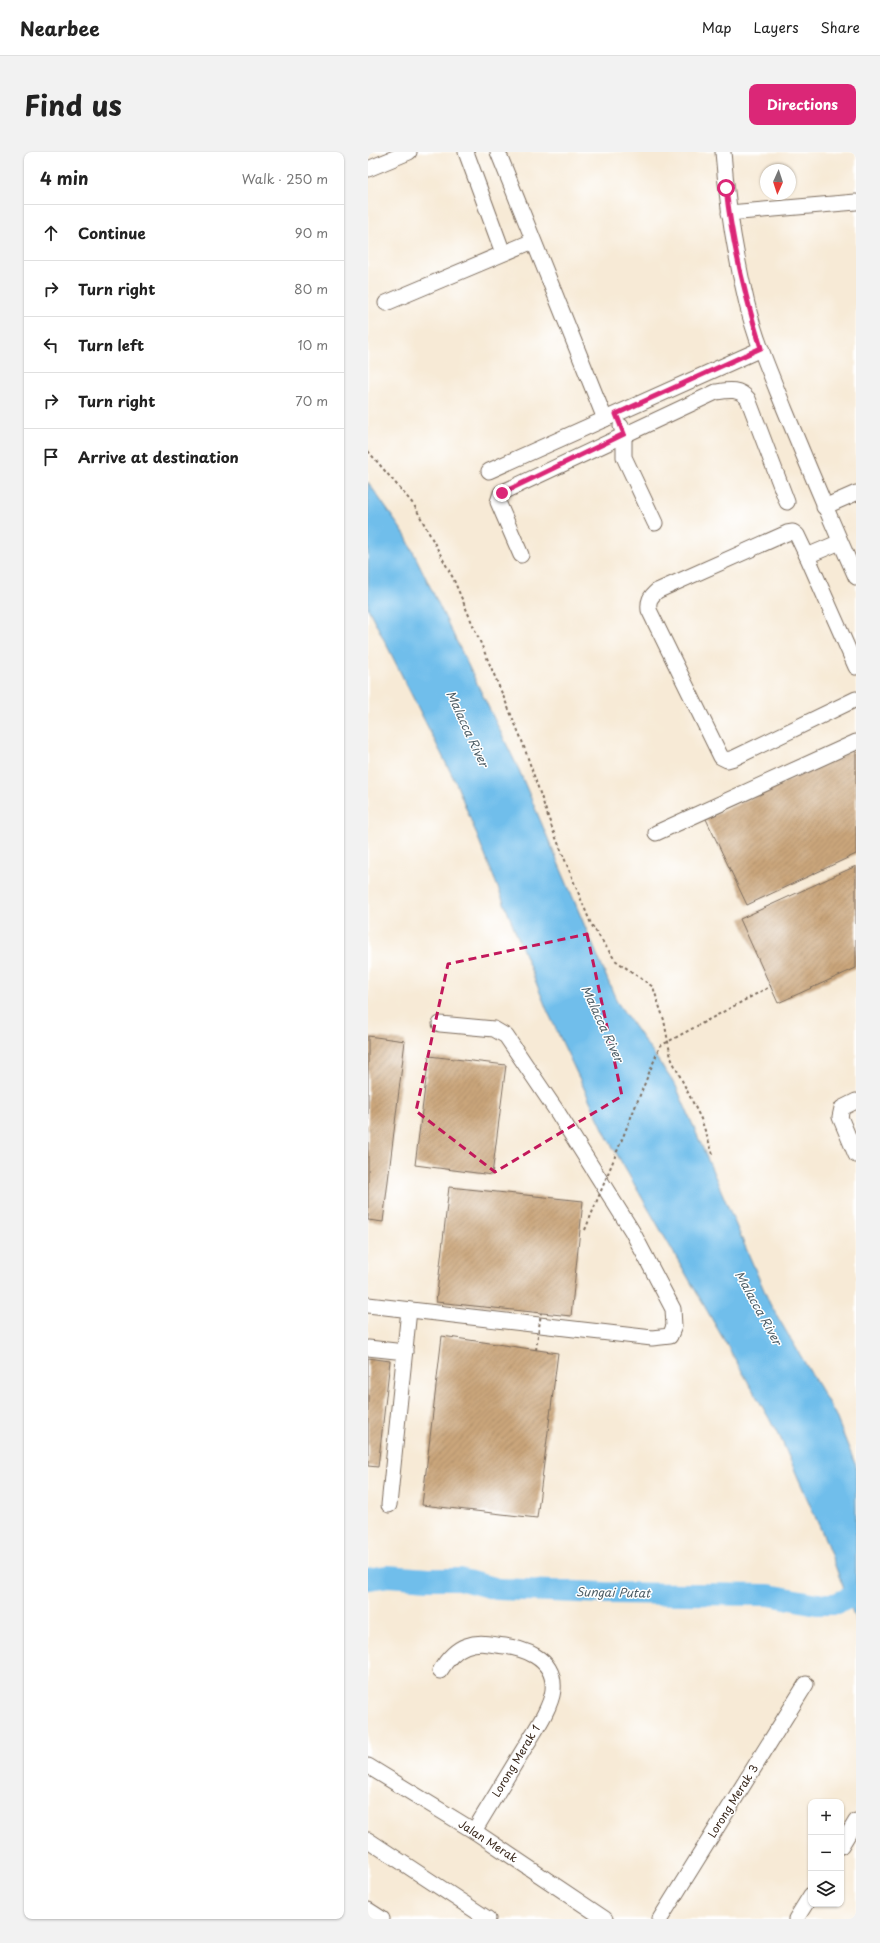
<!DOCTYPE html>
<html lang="en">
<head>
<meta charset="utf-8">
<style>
	:root { --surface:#fff; --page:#f2f2f2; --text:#222; --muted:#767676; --line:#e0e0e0; --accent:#db2777 }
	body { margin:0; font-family:"Playpen Sans",sans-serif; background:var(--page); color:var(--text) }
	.controls { position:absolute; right:12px; bottom:12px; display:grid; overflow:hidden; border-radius:8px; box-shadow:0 1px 3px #0004 }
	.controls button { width:36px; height:36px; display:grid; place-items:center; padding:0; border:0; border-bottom:1px solid var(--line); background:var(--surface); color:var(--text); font:20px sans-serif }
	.compass { position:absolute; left:392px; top:12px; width:36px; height:36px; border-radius:50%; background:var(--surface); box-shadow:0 1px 3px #0004; rotate:183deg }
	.stop { position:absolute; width:12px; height:12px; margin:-9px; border:3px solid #db2777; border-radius:50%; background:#fff }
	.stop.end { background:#db2777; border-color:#fff; box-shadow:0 1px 4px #0008 }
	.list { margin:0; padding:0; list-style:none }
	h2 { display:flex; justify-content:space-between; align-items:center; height:52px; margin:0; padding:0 16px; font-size:17px }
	h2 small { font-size:13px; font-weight:400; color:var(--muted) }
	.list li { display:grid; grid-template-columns:26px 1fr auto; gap:12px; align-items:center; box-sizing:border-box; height:56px; padding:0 16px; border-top:1px solid var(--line) }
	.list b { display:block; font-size:15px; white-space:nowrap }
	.list em { font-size:13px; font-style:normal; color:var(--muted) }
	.icon { flex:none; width:22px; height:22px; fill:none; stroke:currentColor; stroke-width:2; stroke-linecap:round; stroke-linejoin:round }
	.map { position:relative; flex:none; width:488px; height:1767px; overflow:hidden; border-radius:8px }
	header { display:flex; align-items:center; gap:24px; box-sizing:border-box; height:56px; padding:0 20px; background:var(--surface); border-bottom:1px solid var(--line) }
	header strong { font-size:19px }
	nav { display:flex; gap:22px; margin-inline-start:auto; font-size:14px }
	.intro { display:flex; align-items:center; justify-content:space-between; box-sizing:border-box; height:96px; padding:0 24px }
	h1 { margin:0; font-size:28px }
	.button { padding:10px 18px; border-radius:8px; background:var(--accent); color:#fff; font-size:14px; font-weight:700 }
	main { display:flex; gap:24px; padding:0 24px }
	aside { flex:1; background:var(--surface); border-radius:8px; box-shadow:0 1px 3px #0004 }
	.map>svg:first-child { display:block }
	.water { fill:#70beeb; stroke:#567484 }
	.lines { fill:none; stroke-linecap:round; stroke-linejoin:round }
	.river { stroke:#70beeb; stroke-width:22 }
	.building { fill:url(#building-hatch) }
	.minor-casing { stroke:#7d6d5e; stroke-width:17 }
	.path { stroke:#7d6d5e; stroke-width:2; stroke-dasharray:3 3; stroke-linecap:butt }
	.minor { stroke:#fff; stroke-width:15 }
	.path-bridge { stroke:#7d6d5e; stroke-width:2; stroke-dasharray:3 3; stroke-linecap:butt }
	.route { stroke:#db2777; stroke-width:5 }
	.marked { fill:none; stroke:#c2185b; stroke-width:3; stroke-dasharray:8 5; stroke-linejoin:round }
	.labels { text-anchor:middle; stroke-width:3; stroke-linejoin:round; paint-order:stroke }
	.street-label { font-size:11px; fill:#3b2a1e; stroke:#fff }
	.water-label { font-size:12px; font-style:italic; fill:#4e5e66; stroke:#fff }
</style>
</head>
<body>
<header>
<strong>Nearbee</strong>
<nav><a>Map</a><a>Layers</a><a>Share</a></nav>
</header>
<div class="intro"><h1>Find us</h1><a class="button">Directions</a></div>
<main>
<aside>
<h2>4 min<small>Walk · 250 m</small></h2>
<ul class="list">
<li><svg class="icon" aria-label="ahead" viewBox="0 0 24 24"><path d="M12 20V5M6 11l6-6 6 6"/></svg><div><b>Continue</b></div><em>90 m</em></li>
<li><svg class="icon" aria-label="right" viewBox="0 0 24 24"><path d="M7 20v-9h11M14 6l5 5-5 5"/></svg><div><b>Turn right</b></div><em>80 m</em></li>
<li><svg class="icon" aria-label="left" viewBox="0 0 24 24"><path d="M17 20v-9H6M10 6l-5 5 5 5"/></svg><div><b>Turn left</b></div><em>10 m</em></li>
<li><svg class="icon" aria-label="right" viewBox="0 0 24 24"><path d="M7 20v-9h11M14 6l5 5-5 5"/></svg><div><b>Turn right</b></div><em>70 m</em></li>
<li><svg class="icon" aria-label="arrive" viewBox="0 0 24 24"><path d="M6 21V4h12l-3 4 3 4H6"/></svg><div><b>Arrive at destination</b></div></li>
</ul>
</aside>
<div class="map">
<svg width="488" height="1767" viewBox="0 0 488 1767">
	<defs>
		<pattern id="building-hatch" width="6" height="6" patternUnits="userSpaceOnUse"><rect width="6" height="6" fill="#caa67c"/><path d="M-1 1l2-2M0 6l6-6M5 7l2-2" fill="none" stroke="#a58765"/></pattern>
	</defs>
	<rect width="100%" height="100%" fill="#fff"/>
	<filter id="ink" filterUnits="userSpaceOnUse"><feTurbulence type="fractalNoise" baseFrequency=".025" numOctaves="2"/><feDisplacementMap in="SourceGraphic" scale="8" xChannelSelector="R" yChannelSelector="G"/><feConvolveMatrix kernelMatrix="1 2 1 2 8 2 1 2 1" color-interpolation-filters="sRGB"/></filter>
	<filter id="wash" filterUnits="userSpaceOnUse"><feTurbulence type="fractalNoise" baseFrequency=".012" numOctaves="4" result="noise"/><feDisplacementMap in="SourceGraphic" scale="16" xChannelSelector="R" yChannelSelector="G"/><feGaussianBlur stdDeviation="0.9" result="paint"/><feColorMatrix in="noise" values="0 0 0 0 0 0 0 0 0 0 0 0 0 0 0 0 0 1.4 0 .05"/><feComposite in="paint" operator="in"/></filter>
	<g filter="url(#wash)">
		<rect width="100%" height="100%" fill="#f7ead6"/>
		<!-- water -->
		<polygon class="water" points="0,330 37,383 151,618 249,850 308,934 402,1152 467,1262 488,1314 488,1469 457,1387 413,1287 239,985 179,858 88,631 0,456"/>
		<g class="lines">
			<!-- river -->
			<polyline class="river" points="0,1427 20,1424 60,1427 91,1427 129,1437 237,1441 401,1443 449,1452 467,1452 488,1443"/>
		</g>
		<g id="blocks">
			<!-- building -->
			<g class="building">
				<polygon points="488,597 488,702 379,753 338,667"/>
				<polygon points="488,714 488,816 410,851 372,767"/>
				<polygon points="0,884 37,889 15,1070 0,1068"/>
				<polygon points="61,904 138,913 124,1023 47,1013"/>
				<polygon points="81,1035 215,1049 203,1164 68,1150"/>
				<polygon points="74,1184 190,1201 169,1366 54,1353"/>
				<polygon points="0,1206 22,1209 10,1315 0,1314"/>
			</g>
		</g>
	</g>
	<g filter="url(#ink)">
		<use href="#blocks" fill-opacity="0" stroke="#7d6d5e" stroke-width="1"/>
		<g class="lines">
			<defs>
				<g id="minor">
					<polyline points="98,0 135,101"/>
					<polyline points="130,0 237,267"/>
					<path d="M355,0C359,51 367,102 379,152C388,189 403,223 417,258C440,314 463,369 488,425"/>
					<polyline points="0,17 41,0"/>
					<polyline points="361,61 488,50"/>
					<polyline points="18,151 165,89"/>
					<polyline points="253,274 256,282 256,305 287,371"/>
					<polyline points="121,319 393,197"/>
					<polyline points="456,355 488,341"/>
					<path d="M472,390L439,404L429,383L425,380L419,381L289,439C282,445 280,449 281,458L353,605L359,608L366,606L488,547"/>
					<path d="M153,403L130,350L133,341L348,240C361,238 371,236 380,247L419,350"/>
					<polyline points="439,404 488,515"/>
					<polyline points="288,681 488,590"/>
					<polyline points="488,949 474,956 472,965 488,1003"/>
					<polyline points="0,1153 284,1186 302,1184 306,1174 305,1157 264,1079 190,961 138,884 126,877 72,872"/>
					<polyline points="0,1196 37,1200"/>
					<polyline points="21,1353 41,1158"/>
					<path d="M72,1519C78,1509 87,1498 98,1494C109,1490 117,1491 128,1493C153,1495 188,1505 185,1538C183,1556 166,1580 157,1595C140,1623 123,1651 106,1679"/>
					<polyline points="0,1614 106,1679 237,1767"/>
					<polyline points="0,1688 120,1767"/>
					<polyline points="473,1694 488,1669"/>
					<polyline points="0,1758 14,1767"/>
					<polyline points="292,1767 438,1532"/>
					<polyline points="428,1767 443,1743"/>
				</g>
			</defs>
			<!-- minor casing -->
			<use href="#minor" class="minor-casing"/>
			<!-- path -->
			<polyline class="path" points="0,299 46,353 85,426 153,586 184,676 223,772 247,808 285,835 296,868 303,906 333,967 345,1002"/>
			<!-- minor -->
			<use href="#minor" class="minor"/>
			<!-- path-bridge -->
			<g class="path-bridge">
				<polyline points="217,1078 292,894 403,834"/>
				<polyline points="168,1198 173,1161"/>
			</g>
		</g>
	</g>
	<g class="lines" filter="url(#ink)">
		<!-- route -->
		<path class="route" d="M134,341L256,282L248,262L393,196C377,144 364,91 358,36"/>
	</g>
	<!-- marked area -->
	<path class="marked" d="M219,782L254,944L127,1020L48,959L80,812Z"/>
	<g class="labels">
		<!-- street labels -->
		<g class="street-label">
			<text transform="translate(148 1609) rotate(-59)" y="4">Lorong Merak 1</text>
			<text transform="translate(365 1649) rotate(-58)" y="4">Lorong Merak 3</text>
			<text transform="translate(120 1689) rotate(33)" y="4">Jalan Merak</text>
		</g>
		<!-- water labels -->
		<g class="water-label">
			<text transform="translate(99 577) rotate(65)" y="4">Malacca River</text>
			<text transform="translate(234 872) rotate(65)" y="4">Malacca River</text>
			<text transform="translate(390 1156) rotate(61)" y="4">Malacca River</text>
			<text transform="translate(245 1441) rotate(1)" y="4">Sungai Putat</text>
		</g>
	</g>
</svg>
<div class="controls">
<button>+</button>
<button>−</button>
<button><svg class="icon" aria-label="layers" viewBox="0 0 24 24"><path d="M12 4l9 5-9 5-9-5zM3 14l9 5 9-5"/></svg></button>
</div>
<svg class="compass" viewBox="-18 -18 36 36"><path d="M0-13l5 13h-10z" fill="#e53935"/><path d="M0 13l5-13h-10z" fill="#767676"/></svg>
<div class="stop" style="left:358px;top:36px"></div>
<div class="stop end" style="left:134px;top:341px"></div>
</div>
</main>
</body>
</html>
